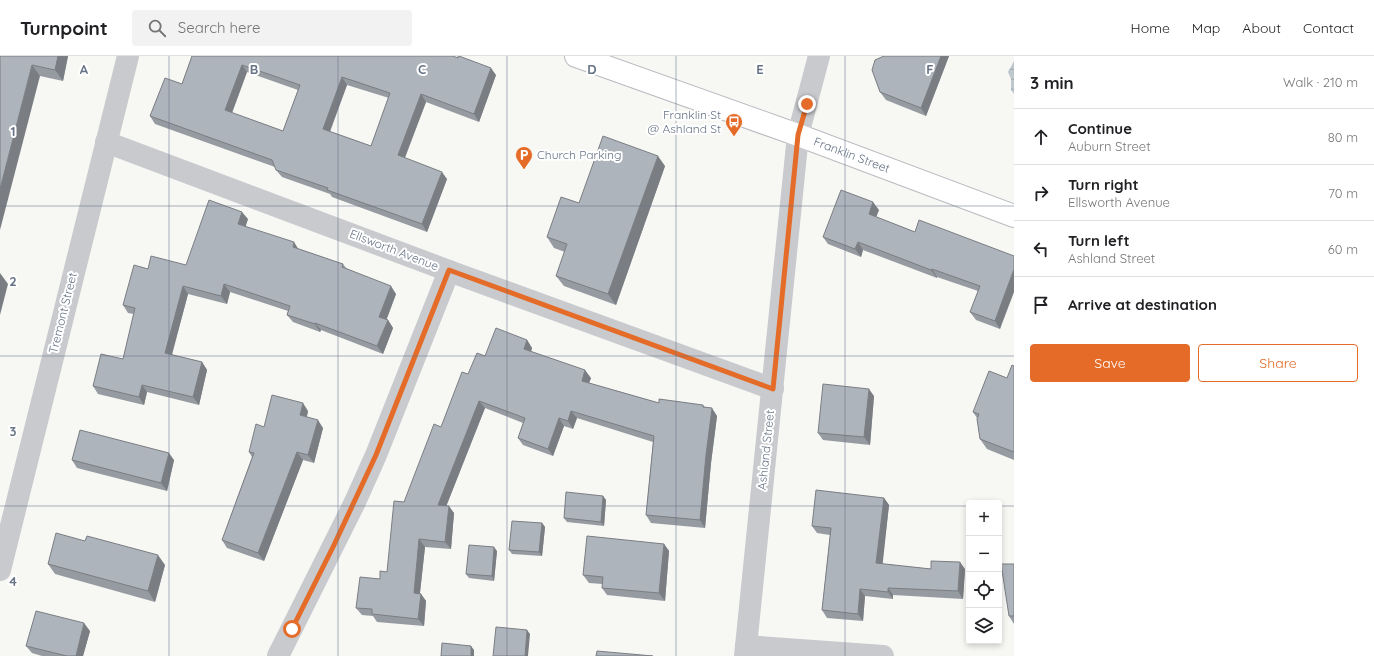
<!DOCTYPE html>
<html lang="en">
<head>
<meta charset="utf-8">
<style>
	:root { --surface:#fff; --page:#f2f2f2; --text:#202124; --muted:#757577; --line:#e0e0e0; --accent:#e46c28 }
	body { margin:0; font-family:Quicksand,sans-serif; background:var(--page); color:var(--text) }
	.controls { position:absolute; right:12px; bottom:12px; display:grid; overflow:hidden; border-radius:4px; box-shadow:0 2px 6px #0003 }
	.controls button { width:36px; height:36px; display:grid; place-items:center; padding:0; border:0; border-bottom:1px solid var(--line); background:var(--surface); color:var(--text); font:20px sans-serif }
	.stop { position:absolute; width:12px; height:12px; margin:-9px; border:3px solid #e46c28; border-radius:50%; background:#fff }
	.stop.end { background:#e46c28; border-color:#fff; box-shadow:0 1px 4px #0008 }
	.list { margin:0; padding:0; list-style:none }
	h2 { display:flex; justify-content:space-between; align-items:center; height:52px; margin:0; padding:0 16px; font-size:17px }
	h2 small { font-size:13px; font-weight:400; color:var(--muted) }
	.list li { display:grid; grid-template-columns:26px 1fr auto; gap:12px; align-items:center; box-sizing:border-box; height:56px; padding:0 16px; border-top:1px solid var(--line) }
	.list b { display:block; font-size:15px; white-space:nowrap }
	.list p { margin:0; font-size:13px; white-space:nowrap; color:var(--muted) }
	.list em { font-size:13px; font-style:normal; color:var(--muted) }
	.actions { display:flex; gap:8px; padding:12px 16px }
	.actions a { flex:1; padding:9px 0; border:1px solid var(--accent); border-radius:4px; text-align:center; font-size:14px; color:var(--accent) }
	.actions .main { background:var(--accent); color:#fff }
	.icon { flex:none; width:22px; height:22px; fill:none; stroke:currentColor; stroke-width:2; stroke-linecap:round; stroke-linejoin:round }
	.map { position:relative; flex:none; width:1014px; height:600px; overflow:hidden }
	header { display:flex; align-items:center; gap:24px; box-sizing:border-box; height:56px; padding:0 20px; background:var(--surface); border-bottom:1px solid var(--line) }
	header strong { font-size:19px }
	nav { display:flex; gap:22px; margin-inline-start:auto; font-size:14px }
	.search { width:280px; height:36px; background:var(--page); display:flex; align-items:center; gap:10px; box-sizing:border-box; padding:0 14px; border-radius:4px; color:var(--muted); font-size:15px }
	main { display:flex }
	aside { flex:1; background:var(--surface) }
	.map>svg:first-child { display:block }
	.water { fill:url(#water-waves) }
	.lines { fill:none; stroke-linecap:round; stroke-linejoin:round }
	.primary-casing { stroke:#b8bbc0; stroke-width:24 }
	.minor { stroke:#c8cace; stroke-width:22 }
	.tertiary { stroke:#c8cace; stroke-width:22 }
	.primary { stroke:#fff; stroke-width:22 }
	.wall { fill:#969ba1; fill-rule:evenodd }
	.shaded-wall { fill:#7a7e83 }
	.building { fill:#aeb4bb; stroke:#7a7e83; fill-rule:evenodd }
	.route { stroke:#e46c28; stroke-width:5 }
	.grid { fill:none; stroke:#667386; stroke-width:1; stroke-opacity:0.55 }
	.labels { text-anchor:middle; stroke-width:4; stroke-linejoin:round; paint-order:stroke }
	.poi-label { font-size:12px; fill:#667386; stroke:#fff; text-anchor:end }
	.street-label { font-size:12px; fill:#667386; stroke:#fff }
	.grid-label { font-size:13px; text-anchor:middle; font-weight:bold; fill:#667386; stroke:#fff; stroke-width:4; stroke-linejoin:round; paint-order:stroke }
</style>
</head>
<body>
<header>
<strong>Turnpoint</strong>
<div class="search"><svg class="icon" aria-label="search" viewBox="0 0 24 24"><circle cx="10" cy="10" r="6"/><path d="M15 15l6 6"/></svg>Search here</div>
<nav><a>Home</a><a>Map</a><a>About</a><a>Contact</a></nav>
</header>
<main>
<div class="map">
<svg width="1014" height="600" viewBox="0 0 1014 600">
	<defs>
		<pattern id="water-waves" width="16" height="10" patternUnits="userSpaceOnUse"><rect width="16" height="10" fill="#bfc8cd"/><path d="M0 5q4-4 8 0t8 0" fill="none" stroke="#9fa7ac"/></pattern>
	</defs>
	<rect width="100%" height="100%" fill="#f7f7f4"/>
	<!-- water -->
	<polygon class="water" points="1014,5 1014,38 1011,34 1011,23 1008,16"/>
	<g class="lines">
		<defs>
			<g id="primary">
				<path id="s1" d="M576,0L798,79L1014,160"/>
			</g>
		</defs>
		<!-- primary casing -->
		<use href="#primary" class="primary-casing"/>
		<!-- minor -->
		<g class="minor">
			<polyline points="106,86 449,215 773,333"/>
			<polyline points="746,590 883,600"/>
			<polyline points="278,600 355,446 376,399 449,215"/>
			<polyline points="745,600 798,79 819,0"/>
		</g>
		<!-- tertiary -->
		<polyline class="tertiary" points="0,514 128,0"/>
		<!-- primary -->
		<use href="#primary" class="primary"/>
	</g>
	<!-- wall -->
	<g class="wall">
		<polygon points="0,0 68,0 63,25 40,20"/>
		<path d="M192,0L496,19L479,66L426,46L405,102L447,123L427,176L332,141L330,138L282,121L276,114L275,111L155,68L150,60L182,28ZM247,16L298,34L283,75L232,57ZM347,29L389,42L371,90L330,76Z"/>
		<polygon points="884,0 949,0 926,60 886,44 880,36"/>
		<polygon points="665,110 616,249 564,230 556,220 565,196 554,192 547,181 579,147"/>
		<polygon points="879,154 876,161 915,176 1014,200 1000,273 976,264 970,256 978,235 937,221 937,222 863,194 861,201 828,188 823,181"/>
		<polygon points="248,163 245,170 299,193 343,208 346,212 396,238 386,263 388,264 393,272 383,298 321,274 320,276 293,266 287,259 288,255 230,236 227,248 188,238 172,299 202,306 207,314 199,349 147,336 144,349 98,338 93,330 123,303 134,258 128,257 123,249 148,213 186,209"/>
		<polygon points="527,284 532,292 531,296 591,322 589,327 659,347 703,349 705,351 717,360 711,407 705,472 651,467 646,459 653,386 577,362 573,373 564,370 553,400 523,389 518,382 523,367 485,352 446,450 454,457 451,493 425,491 420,537 421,538 426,545 424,570 377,566 373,560 362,559 356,552 380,523 387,516 404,446 468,318 485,300"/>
		<polygon points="1014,310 1014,404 987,393 980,383 977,362 973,356 1007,322"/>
		<polygon points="874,340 870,389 823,384 818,377"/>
		<polygon points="308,355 307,361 323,372 314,407 303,404 264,505 227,492 222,484 252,401 249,396 264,371"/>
		<polygon points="72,404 174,404 167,435 77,412"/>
		<polygon points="603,440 606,444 604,470 567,466 564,462"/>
		<polygon points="884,442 889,449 882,508 931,513 965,513 963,543 893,539 893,543 865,540 863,565 827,562 822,554 830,479 817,477 812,470"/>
		<polygon points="542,467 545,471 542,500 512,498 509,494"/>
		<polygon points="85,485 165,509 155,546 55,518 48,508"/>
		<polygon points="664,488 669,495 665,545 607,539 602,532 602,528 589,527 583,519"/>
		<polygon points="497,495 494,525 469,522 466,518"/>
		<polygon points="1014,508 1014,568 1009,560"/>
		<polygon points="90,575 83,600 42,600 32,597 26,590"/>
	</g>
	<!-- shaded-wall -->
	<g class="shaded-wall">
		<polygon points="58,0 68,0 63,25 55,14"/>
		<polygon points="941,0 949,0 926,60 921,52"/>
		<polygon points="32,9 40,20 0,174 0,133"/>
		<polygon points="242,9 247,16 230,62 225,54"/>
		<polygon points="491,12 496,19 479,66 474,58"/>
		<polygon points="342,21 347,29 328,80 323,73"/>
		<polygon points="421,38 426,46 403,106 398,99"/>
		<polygon points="658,100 665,110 616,249 608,238"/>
		<polygon points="442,116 447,123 427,176 422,168"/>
		<polygon points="873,146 879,154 874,166 869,158"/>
		<polygon points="242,156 248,163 244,176 238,168"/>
		<polygon points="294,186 299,194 293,191"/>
		<polygon points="858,186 863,194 861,201 855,193"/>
		<polygon points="932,213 937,221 937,222 931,214"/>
		<polygon points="1014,213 1014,236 1000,273 995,265"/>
		<polygon points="0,217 8,228 0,259"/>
		<polygon points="224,228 230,236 227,248 221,240"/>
		<polygon points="183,230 188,238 170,305 165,297"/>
		<polygon points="391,230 396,238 385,268 379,261"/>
		<polygon points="388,264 393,272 383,298 377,290"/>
		<polygon points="315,267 321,274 320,276 315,268"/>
		<polygon points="527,284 532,292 529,301 524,293"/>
		<polygon points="202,306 207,314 199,349 193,341"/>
		<polygon points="585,314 591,322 587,332 582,325"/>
		<polygon points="142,329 147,336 144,349 139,341"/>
		<polygon points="869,333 874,340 870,389 864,381"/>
		<polygon points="479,345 485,352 444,456 438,449"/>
		<polygon points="303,347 308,355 305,366 300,359"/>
		<polygon points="712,352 717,360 711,407 705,472 700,464 706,399"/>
		<polygon points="571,355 577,362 573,373 568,365"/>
		<polygon points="559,362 564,370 553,400 548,393"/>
		<polygon points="318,364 323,372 314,407 308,399"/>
		<polygon points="297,396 303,404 264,505 258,497"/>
		<polygon points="169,397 174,404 167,435 161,427"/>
		<polygon points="603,440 606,444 604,470 601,466"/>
		<polygon points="884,442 889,449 882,514 876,507"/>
		<polygon points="449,450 454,457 451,493 445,486"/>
		<polygon points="542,467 545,471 542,500 539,496"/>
		<polygon points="419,483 425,491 419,545 414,537"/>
		<polygon points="664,488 669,495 665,545 659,537"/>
		<polygon points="494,491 497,495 494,525 492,520"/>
		<polygon points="158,499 165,509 155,546 148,535"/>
		<polygon points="960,506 965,513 963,543 958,535"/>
		<polygon points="888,532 893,539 893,543 888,536"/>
		<polygon points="860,533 865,540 863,565 858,558"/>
		<polygon points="421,538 426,545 424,570 418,563"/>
		<polygon points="84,567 90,575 83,600 76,600"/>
		<polygon points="527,574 530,578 528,600 525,600"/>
		<polygon points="471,590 474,594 474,600 471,600"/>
	</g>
	<!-- building -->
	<g class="building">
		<polygon points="0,0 58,0 55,14 32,9 0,133"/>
		<path d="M192,0H453L458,2V0H459L491,12L474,58L421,38L398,99L442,116L422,168L327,134L328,132L276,114L272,104L150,60L165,22L182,28ZM242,9L300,29L283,75L225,54ZM342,21L390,37L371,90L323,73Z"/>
		<polygon points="884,0 941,0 921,52 880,36 872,14 875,4"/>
		<polygon points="603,80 658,100 608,238 556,220 567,188 547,181 561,141 579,147"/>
		<polygon points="841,134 873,146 869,158 915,176 919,164 1014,200 1014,213 995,265 970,256 980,230 932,213 931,214 858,186 855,193 823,181"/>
		<polygon points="209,144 242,156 238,168 294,186 293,191 343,208 342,211 391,230 379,261 388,264 377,290 315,267 315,268 287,259 290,250 224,228 221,240 183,230 165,297 202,306 193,341 142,329 139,341 93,330 101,298 123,303 135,252 123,249 134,209 148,213 151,200 186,209"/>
		<polygon points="496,272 527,284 524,293 585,314 582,325 659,347 659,343 703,349 703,351 712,352 706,399 700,464 646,459 654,380 571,355 568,365 559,362 548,393 518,382 525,362 479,345 438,449 449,450 445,486 419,483 414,537 421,538 418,563 372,558 372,553 356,552 360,521 380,523 380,515 387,516 394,445 404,446 434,368 441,371 462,316 468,318 477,297 485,300"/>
		<polygon points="1012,309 1014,310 1014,396 980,383 977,363 979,358 973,356 989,315 1007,322"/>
		<polygon points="823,328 869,333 864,381 818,377"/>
		<polygon points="272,339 303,347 300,359 318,364 308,399 297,396 258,497 222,484 254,397 249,396 256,368 264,371"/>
		<polygon points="80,374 169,397 161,427 72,404"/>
		<polygon points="816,434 884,442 876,507 931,513 931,505 960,506 958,535 888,532 888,536 860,533 858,558 822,554 831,472 812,470"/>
		<polygon points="566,436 603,440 601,466 564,462"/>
		<polygon points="512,465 542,467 539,496 509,494"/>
		<polygon points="56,477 85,485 87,480 158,499 148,535 48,508"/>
		<polygon points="587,480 664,488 659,537 602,532 603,521 583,519"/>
		<polygon points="469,489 494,491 492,520 466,518"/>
		<polygon points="1001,508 1014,508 1014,560 1009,560"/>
		<polygon points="36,555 84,567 76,600 67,600 26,590"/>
		<polygon points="496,571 527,574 525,600 493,600"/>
		<polygon points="442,587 471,590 471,600 441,600"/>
		<polygon points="597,595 653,600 596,600"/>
	</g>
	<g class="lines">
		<!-- route -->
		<polyline class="route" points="292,573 334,489 376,399 449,214 773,333 798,79 807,48"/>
	</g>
	<!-- grid -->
	<path class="grid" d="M169,0V600M338,0V600M507,0V600M676,0V600M845,0V600M0,150H1014M0,300H1014M0,450H969M999,450H1014"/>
	<!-- icons -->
	<defs>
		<symbol id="bus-pin" viewBox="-11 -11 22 30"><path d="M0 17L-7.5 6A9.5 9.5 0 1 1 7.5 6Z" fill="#e46c28" stroke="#fff"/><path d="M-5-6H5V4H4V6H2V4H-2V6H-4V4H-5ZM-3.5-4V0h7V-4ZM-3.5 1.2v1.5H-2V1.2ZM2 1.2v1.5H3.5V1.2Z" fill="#fff"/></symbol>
		<symbol id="parking-pin" viewBox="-11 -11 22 30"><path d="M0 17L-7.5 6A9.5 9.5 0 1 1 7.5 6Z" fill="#e46c28" stroke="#fff"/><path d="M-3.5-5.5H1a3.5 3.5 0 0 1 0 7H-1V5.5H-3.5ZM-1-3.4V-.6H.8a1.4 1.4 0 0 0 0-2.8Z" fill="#fff"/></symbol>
	</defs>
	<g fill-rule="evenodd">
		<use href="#bus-pin" x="724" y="56" width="20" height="27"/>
		<use href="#parking-pin" x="514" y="89" width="20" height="27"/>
	</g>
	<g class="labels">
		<!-- poi labels -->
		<g class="poi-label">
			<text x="721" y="63">Franklin St<tspan x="721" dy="14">@ Ashland St</tspan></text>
			<text x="537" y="103" text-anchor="start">Church Parking</text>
		</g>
		<!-- street labels -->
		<g class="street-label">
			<text dy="4" stroke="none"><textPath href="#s1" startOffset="293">Franklin Street</textPath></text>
			<text transform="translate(394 194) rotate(21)" y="4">Ellsworth Avenue</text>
			<text transform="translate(63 257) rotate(-76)" y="4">Tremont Street</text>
			<text transform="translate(766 394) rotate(-84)" y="4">Ashland Street</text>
		</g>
	</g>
	<g class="grid-label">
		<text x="84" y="18">A</text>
		<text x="254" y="18">B</text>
		<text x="422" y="18">C</text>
		<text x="592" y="18">D</text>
		<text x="760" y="18">E</text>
		<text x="930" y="18">F</text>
		<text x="13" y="80">1</text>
		<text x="13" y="230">2</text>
		<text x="13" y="380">3</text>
		<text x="13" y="530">4</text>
	</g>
</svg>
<div class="controls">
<button>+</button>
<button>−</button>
<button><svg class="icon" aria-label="locate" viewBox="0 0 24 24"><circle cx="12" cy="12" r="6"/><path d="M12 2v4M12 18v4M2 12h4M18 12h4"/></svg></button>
<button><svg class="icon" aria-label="layers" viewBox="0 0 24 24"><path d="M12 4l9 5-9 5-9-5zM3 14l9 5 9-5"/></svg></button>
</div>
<div class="stop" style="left:292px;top:573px"></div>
<div class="stop end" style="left:807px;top:48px"></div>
</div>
<aside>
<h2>3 min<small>Walk · 210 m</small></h2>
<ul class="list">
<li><svg class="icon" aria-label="ahead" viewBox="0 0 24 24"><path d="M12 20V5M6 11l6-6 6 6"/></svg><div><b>Continue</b><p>Auburn Street</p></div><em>80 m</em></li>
<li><svg class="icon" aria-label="right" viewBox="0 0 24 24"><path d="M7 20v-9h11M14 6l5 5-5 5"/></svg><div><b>Turn right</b><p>Ellsworth Avenue</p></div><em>70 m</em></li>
<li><svg class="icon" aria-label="left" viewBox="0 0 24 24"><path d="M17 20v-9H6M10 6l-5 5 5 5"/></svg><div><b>Turn left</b><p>Ashland Street</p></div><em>60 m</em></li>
<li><svg class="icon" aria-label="arrive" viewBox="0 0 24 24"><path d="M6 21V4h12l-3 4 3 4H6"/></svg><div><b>Arrive at destination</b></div></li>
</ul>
<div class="actions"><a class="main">Save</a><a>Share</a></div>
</aside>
</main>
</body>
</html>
